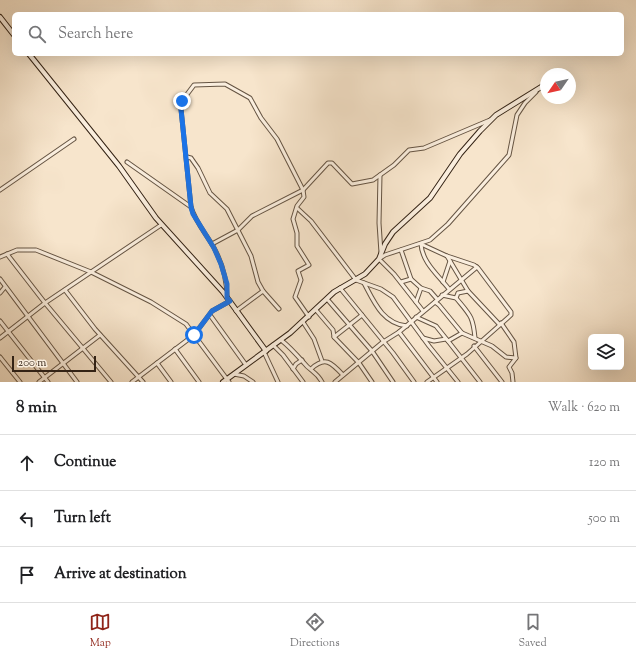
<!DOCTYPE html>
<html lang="en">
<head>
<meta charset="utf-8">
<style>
	:root { --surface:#fff; --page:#f6f6f6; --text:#202124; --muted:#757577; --line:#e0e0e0; --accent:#8f2418 }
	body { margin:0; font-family:"Sorts Mill Goudy",serif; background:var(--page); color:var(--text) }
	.controls { position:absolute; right:12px; bottom:12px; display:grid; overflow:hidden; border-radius:6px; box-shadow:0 4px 16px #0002 }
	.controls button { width:36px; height:36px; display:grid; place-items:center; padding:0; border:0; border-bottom:1px solid var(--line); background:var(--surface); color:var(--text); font:20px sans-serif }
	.compass { position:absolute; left:540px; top:68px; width:36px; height:36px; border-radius:50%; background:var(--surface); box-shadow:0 4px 16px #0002; rotate:236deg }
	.scale { position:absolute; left:12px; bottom:10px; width:84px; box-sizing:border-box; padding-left:4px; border:2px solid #342315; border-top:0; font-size:11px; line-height:14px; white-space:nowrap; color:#342315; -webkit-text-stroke:3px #faeede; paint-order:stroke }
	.stop { position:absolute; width:12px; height:12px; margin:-9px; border:3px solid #1a73e8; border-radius:50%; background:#fff }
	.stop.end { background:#1a73e8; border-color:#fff; box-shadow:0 1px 4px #0008 }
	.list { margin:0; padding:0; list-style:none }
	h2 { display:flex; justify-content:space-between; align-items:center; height:52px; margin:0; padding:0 16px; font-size:17px }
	h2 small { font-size:13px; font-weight:400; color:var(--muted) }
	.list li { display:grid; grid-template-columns:26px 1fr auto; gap:12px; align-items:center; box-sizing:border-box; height:56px; padding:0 16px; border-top:1px solid var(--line) }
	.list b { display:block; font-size:15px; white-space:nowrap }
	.list em { font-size:13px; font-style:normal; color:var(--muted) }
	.icon { flex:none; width:22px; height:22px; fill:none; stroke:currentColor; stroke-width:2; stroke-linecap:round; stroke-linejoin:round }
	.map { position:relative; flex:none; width:636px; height:382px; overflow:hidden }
	.search { position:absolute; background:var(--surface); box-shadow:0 4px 16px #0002; left:12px; right:12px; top:12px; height:44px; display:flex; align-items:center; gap:10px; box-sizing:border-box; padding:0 14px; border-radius:6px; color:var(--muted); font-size:15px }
	.sheet { height:220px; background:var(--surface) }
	nav { display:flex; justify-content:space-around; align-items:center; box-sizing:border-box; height:56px; border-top:1px solid var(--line); background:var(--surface); font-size:11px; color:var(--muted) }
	nav a { display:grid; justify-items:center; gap:2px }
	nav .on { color:var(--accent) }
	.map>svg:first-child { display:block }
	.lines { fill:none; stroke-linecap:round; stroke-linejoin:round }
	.minor-casing { stroke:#655443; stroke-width:5 }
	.secondary-casing { stroke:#342315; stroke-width:6 }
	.minor { stroke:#faeede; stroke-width:3 }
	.secondary { stroke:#faeede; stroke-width:4 }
	.route { stroke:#1a73e8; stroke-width:5 }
</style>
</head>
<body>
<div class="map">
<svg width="636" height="382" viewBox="0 0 636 382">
	<rect width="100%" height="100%" fill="#f7e5cc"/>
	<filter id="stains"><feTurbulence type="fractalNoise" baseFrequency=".005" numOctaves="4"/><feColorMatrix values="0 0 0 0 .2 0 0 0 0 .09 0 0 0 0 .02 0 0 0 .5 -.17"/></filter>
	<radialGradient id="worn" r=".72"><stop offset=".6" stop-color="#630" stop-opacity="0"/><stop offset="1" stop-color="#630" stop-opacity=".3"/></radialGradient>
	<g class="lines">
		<defs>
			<g id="minor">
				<polyline points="187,157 191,158 198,168 210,193 227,209 251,256 258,282 263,291"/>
				<path d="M127,162L191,207C195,221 206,234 213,246C222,262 227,280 227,298"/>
				<polyline points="380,175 379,223 381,253"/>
				<polyline points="0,190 74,139"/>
				<polyline points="191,207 181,109 182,101 194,85 225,84 250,98 261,118 277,139 303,190 304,197 297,206 293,219 297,233 297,246 309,265 298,271 301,280 295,297 309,317"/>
				<polyline points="297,208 311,221 356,280 381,289 393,297 429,346 458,382"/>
				<polyline points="212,244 238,230 252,216 303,190 328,163 332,163 352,184 373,180 394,165 409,150 424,148 490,120"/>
				<polyline points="421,244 447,256 468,291"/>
				<path d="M421,244C422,262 438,275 449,289"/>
				<polyline points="401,250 411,279 421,288 416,302 423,311"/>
				<polyline points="7,254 45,303 161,225"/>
				<polyline points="0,257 17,250 36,250 91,272 151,302 186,324 229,382"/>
				<polyline points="0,279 77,382"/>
				<polyline points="401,282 411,279"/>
				<polyline points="443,282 450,261"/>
				<path d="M364,283C374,302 383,324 407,326"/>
				<polyline points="340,288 393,353 414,382"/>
				<polyline points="421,288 430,291 437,299"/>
				<polyline points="65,290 95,329 143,382"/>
				<polyline points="0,293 5,287"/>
				<path d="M442,295L456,298C470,315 473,316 475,338"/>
				<polyline points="456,298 458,293 468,291 499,324"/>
				<polyline points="327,299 372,351 393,382"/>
				<polyline points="416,302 394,274 379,259 385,255 430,240 448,224 509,155 517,115 525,103 536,92"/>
				<polyline points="435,302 477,267"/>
				<polyline points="316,310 333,330 334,337 359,363 372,382"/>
				<polyline points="236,311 263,291 279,309"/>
				<polyline points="210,315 246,365"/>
				<polyline points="416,317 436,326 448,341 462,333 492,346 506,357 516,358"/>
				<polyline points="0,321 48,382"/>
				<polyline points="303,322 314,339 322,361"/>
				<polyline points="501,323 514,342 516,358 509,367 512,373 513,382"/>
				<polyline points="399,332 437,382"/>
				<polyline points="334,337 362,315"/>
				<polyline points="0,338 45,303 111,382"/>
				<polyline points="423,338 434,341 446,339"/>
				<path d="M281,340C290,347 297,355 304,363C310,371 317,372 322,382"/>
				<polyline points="448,341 480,382"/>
				<polyline points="273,345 283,355 303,382"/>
				<polyline points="474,346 502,382"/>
				<polyline points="175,349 199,382"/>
				<polyline points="264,352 278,382"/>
				<polyline points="0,357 20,382"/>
				<polyline points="157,363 171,382"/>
				<polyline points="293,369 296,364 302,360"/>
				<path d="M311,369C325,356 331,362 343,375"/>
				<polyline points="234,374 244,376 253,382"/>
				<polyline points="39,382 100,335"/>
				<polyline points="132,382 194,335 212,311 230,301"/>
				<polyline points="335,382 383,342 399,332 435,302 439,305 462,333"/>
				<polyline points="427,382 467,354 511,315 511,312 478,268 474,265 447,256"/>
			</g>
			<g id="secondary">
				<polyline points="0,17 14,35"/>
				<polyline points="29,54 119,166 156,218 223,292 266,351"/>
				<polyline points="223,382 290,333 334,292 365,274 379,259 385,244 393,232 430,198 460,154 480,131 496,115 546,84"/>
			</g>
		</defs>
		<!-- minor casing -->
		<use href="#minor" class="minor-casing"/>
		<!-- secondary casing -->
		<use href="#secondary" class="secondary-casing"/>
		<!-- minor -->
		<use href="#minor" class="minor"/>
		<!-- secondary -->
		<use href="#secondary" class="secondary"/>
	</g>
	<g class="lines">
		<!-- route -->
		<polyline class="route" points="182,101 181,109 191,207 193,214 214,248 221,264 227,284 227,298 230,301 212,311 194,335"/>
	</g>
	<rect width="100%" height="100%" filter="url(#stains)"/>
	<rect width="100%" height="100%" fill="url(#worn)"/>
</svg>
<div class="controls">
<button><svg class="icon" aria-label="layers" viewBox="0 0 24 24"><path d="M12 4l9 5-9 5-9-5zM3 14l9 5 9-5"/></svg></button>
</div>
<svg class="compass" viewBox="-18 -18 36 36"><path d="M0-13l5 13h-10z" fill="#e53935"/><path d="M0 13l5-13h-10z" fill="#757577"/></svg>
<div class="scale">200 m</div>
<div class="stop" style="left:194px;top:335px"></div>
<div class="stop end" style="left:182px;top:101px"></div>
<div class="search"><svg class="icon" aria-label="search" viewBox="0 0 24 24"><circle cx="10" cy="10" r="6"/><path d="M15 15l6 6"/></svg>Search here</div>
</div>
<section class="sheet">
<h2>8 min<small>Walk · 620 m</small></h2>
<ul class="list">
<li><svg class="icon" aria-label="ahead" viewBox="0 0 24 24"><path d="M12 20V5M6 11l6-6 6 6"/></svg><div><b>Continue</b></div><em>120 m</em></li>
<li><svg class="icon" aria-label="left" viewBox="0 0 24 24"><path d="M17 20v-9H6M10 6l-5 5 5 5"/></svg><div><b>Turn left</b></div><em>500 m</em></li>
<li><svg class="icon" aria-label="arrive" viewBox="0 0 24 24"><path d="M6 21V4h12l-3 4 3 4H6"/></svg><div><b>Arrive at destination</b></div></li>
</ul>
</section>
<nav>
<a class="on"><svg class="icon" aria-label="map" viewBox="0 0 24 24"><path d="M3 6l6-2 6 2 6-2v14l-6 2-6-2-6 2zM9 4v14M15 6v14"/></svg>Map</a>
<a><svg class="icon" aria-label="directions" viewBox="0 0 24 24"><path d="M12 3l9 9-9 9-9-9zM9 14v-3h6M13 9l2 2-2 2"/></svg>Directions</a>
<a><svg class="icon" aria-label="saved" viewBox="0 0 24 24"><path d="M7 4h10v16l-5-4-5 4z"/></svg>Saved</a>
</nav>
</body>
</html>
